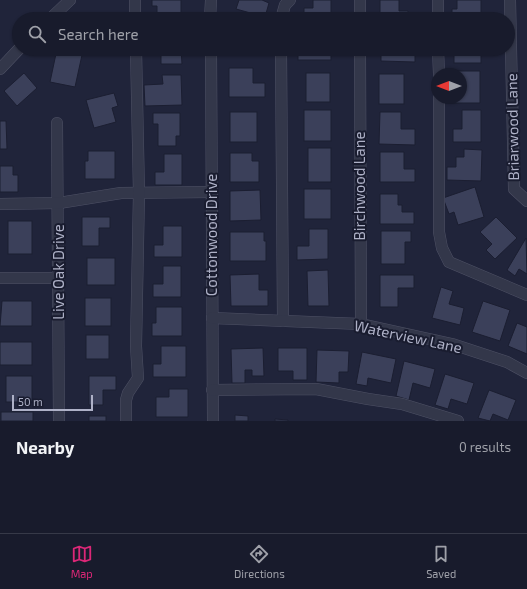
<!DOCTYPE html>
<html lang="en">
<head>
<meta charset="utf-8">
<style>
	:root { --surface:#181b2c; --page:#252838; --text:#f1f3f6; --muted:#9fa1a9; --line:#363948; --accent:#db2777 }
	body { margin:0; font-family:"Exo 2",sans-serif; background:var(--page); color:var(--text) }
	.compass { position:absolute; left:431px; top:68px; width:36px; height:36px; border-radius:50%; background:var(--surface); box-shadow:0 1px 3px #0004; rotate:270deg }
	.scale { position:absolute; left:12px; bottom:10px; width:81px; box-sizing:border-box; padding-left:4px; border:2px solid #aeb1c7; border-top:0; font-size:11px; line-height:14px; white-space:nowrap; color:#aeb1c7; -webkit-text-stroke:3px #191c2f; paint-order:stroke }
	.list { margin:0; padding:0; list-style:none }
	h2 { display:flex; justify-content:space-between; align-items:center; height:52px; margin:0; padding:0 16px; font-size:17px }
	h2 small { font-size:13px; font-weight:400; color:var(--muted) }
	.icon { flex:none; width:22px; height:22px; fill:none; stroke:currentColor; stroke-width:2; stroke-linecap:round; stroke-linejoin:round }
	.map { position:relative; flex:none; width:527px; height:421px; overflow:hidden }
	.search { position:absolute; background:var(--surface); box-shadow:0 1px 3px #0004; left:12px; right:12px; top:12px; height:44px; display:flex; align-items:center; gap:10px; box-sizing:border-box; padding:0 14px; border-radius:22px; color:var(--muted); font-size:15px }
	.sheet { height:112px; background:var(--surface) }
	nav { display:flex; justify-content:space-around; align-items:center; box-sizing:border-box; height:56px; border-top:1px solid var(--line); background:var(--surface); font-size:11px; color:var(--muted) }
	nav a { display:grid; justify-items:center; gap:2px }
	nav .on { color:var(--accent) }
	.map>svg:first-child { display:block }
	.building { fill:#3b405a; stroke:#1b1e31 }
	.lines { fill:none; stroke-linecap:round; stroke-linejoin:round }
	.minor-casing { stroke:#4e5165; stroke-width:12 }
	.minor { stroke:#33374a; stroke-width:11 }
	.labels { text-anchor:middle; stroke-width:4; stroke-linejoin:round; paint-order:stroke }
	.street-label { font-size:15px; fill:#aeb1c7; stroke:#191c2f }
</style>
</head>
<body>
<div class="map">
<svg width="527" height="421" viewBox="0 0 527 421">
	<rect width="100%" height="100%" fill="#20243a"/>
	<!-- building -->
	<g class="building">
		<polygon points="152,0 181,0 181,17 151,19 151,14 157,14 157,6 152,6"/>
		<polygon points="239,0 262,0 269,3 265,17 236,9"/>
		<polygon points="313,0 331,0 331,19 304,19 304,8 313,8"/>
		<polygon points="380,0 399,0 399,11 408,11 408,19 380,19"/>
		<polygon points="457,0 481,0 481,19 452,19 452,9 457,9"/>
		<polygon points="57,49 82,55 75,87 50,82"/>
		<polygon points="161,49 181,49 182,64 161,64"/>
		<rect x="230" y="49" width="34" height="5"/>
		<rect x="298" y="49" width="33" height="11"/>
		<polygon points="381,49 415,49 415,62 381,61"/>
		<rect x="454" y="49" width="27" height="14"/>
		<polygon points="229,68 253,68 253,83 265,83 265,97 229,97"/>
		<polygon points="453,71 480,71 480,103 448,103 448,98 461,98 461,74 453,74"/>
		<polygon points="24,73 37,88 17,106 4,91"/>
		<rect x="306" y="73" width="24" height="29"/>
		<rect x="379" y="74" width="25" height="30"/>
		<polygon points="162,75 181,75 182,105 145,106 144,85 163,84"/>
		<polygon points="114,93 118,106 112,108 116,122 94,128 86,100"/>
		<rect x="304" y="110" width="27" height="31"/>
		<polygon points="462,110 481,110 481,142 453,142 453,129 462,129"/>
		<rect x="230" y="112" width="27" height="30"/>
		<polygon points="380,112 401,112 401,129 415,129 415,145 379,144"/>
		<polygon points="153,113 180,113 180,136 176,136 176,146 158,146 158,124 153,124"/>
		<polygon points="0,121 6,121 7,149 0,149"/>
		<rect x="308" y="148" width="23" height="34"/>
		<polygon points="464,149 482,150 481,181 447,180 447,167 456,167 456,157 464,157"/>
		<polygon points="88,151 115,151 115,179 85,179 85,161 88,161"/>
		<polygon points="380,152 404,152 404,169 415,169 415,182 380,182"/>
		<polygon points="230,153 252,153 252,161 259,161 259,182 230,182"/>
		<polygon points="164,154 182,154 182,185 155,185 155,172 164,172"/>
		<polygon points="0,166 13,166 13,175 18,175 18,192 0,192"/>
		<polygon points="475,187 484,217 458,225 454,212 449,214 443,198"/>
		<rect x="304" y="189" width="27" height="30"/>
		<polygon points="260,190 261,220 230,221 230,191"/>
		<polygon points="380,194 398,194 398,205 402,205 402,212 414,212 414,224 380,224"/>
		<polygon points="82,217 110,217 110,228 99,228 99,246 82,246"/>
		<polygon points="496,217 517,238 495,259 486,250 492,244 480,232"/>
		<rect x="8" y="221" width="24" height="33"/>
		<polygon points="163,226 182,226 182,257 154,257 154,245 163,245"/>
		<polygon points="309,229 328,229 328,259 297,260 297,246 309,246"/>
		<polygon points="381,231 411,231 411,242 405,242 405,264 381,264"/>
		<polygon points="230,232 264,232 264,241 266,241 266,261 230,261"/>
		<polygon points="526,238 527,274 519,269 515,276 507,270"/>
		<rect x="87" y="258" width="28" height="27"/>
		<polygon points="163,266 181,266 181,297 153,297 153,284 163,284"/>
		<polygon points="328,270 329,306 308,306 307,271"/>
		<polygon points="259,274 259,290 268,290 268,306 231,306 230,275"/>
		<polygon points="380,275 414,275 414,288 398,288 398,307 380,307"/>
		<polygon points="441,287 453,291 449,304 464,308 460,325 432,318"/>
		<rect x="85" y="298" width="26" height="28"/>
		<polygon points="2,301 32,301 32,326 0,326"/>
		<polygon points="483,301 510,310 500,341 472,332"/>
		<polygon points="156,307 182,307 182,336 152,336 152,323 156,323"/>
		<polygon points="517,323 527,327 527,354 508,346"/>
		<rect x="86" y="335" width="23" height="24"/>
		<rect x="0" y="342" width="32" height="23"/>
		<polygon points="161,346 186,346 186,377 153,377 153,364 161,364"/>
		<polygon points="263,348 264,376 252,376 252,370 245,370 245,383 232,383 231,349"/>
		<polygon points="278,348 307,348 307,380 293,380 293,371 278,371"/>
		<polygon points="317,350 349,351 348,372 339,372 339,383 316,382"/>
		<polygon points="362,352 396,359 391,383 368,378 367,386 356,384"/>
		<polygon points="404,361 435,369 430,388 413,383 409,400 396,396"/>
		<polygon points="445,374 474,383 467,404 451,399 448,409 435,405"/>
		<rect x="6" y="376" width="26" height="26"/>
		<polygon points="89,376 116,376 116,390 103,390 103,405 89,405"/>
		<polygon points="169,389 188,389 188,417 156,417 156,397 169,397"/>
		<polygon points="489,390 516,400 508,420 493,414 490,421 478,418"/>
		<rect x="1" y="412" width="32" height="9"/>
		<polygon points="235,415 248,416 248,421 235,421"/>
		<rect x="89" y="416" width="17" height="5"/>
		<polygon points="275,419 288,420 288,421 275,421"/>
	</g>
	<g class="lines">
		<defs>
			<g id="minor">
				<polyline points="135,0 135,19"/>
				<polyline points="360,0 360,19"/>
				<polyline points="438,0 438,19"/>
				<polyline points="510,0 514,189 527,201"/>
				<polyline points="50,19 70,0"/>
				<polyline points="210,19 211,0"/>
				<polyline points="281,19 285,5 290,0"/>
				<polyline points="211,49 213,421"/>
				<polyline points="281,49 283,321"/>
				<polyline points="360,49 361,324"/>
				<polyline points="438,49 439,74"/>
				<polyline points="0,69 19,49"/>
				<polyline points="439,98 439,232 442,248 449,262 527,295"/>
				<polyline points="57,123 59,421"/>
				<polyline points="0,204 59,203 121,193 211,192"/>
				<polyline points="0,278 59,278"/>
				<polyline points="212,318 361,324 452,344 507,362 527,373"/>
				<polyline points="212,390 316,389 368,399 402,404 458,421"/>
				<polyline points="126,421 126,400 128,393 138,378 136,346 139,193 136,49"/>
			</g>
		</defs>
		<!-- minor casing -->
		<use href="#minor" class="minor-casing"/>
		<!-- minor -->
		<use href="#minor" class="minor"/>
	</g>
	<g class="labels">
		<!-- street labels -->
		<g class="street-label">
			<text transform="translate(513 127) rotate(-91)" y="5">Briarwood Lane</text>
			<text transform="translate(360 186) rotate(-90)" y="5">Birchwood Lane</text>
			<text transform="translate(212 235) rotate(-90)" y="5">Cottonwood Drive</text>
			<text transform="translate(59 272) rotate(-90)" y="5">Live Oak Drive</text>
			<text transform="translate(408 337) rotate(12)" y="5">Waterview Lane</text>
		</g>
	</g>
</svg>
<svg class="compass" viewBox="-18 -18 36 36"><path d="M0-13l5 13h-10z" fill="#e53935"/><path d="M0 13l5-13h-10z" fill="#9fa1a9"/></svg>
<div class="scale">50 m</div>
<div class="search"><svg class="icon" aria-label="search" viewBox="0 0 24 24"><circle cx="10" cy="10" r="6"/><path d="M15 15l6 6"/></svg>Search here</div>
</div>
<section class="sheet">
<h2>Nearby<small>0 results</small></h2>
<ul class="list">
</ul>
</section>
<nav>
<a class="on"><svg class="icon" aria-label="map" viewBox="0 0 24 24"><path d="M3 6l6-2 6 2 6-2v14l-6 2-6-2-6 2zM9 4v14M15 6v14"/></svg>Map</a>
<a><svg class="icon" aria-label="directions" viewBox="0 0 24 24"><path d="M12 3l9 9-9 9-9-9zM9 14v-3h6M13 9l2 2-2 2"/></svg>Directions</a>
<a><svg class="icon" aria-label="saved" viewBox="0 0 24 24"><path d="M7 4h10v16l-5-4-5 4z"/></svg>Saved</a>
</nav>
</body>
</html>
